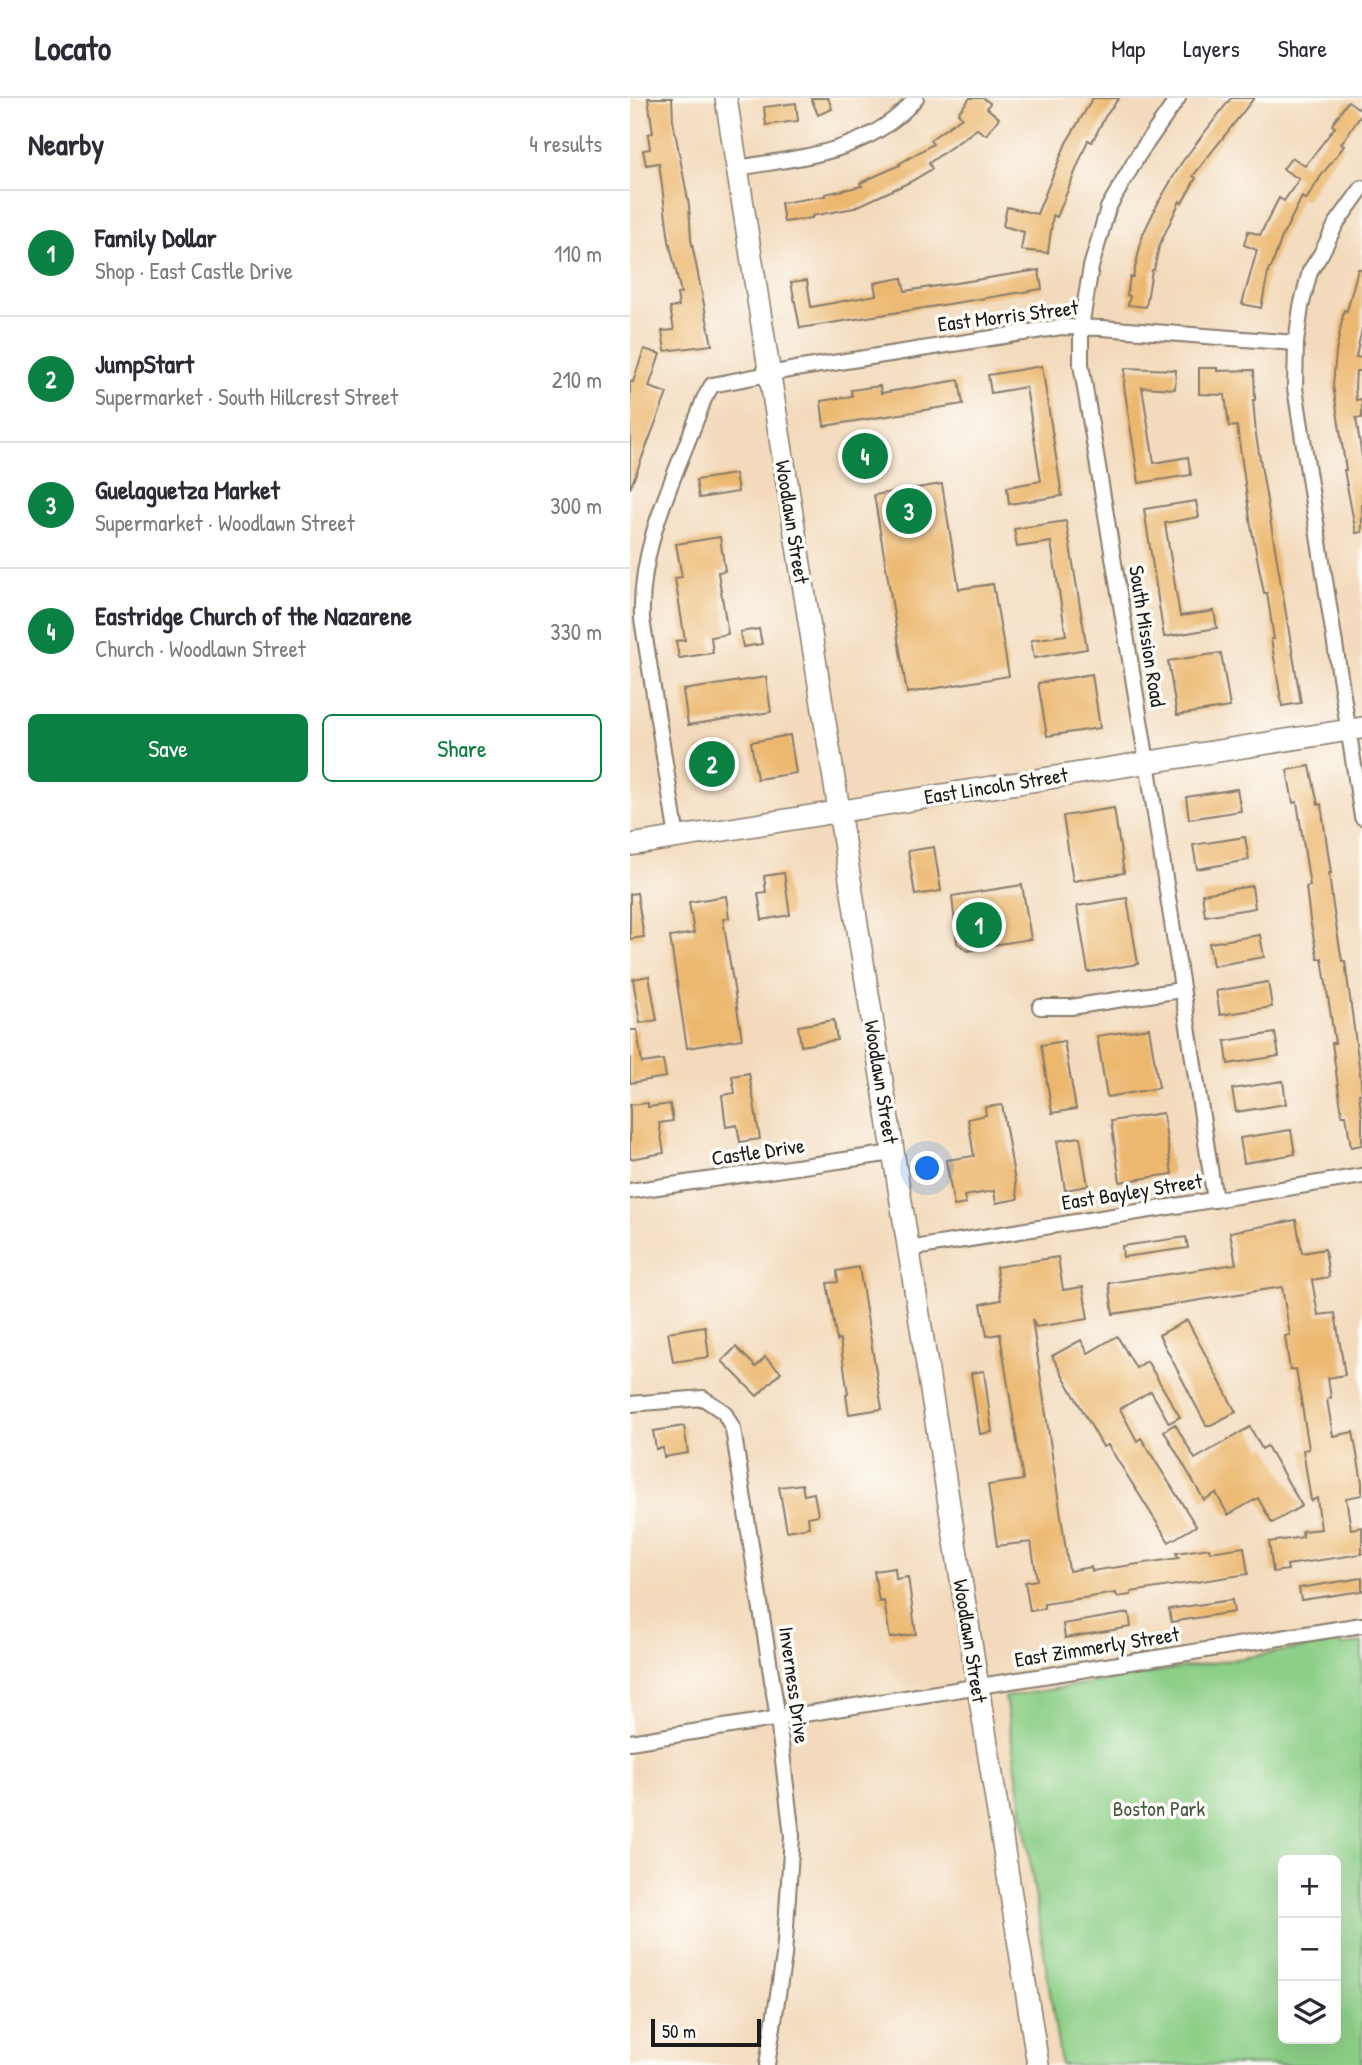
<!DOCTYPE html>
<html lang="en">
<head>
<meta charset="utf-8">
<style>
	:root { --surface:#fff; --page:#f2f2f3; --text:#2b2b33; --muted:#7c7c81; --line:#e1e1e2; --accent:#0b8043 }
	body { margin:0; font-family:"Patrick Hand",sans-serif; background:var(--page); color:var(--text) }
	.controls { position:absolute; right:21px; bottom:21px; display:grid; overflow:hidden; border-radius:10px; box-shadow:0 7px 28px #0002 }
	.controls button { width:63px; height:63px; display:grid; place-items:center; padding:0; border:0; border-bottom:2px solid var(--line); background:var(--surface); color:var(--text); font:35px sans-serif }
	.scale { position:absolute; left:21px; bottom:18px; width:110px; box-sizing:border-box; padding-left:7px; border:4px solid #1c1c1c; border-top:0; font-size:19px; line-height:24px; white-space:nowrap; color:#1c1c1c; -webkit-text-stroke:5px #fdfcf7; paint-order:stroke }
	.you { position:absolute; left:298px; top:1071px; width:24px; height:24px; margin:-18px; border:5px solid #fff; border-radius:50%; background:#1a73e8; box-shadow:0 0 0 10px #1a73e833 }
	.badge { display:grid; place-items:center; width:46px; height:46px; border-radius:50%; background:var(--accent); color:#fff; font-size:23px; font-weight:700 }
	.pin { position:absolute; translate:-50% -50%; border:4px solid #fff; box-shadow:0 2px 7px #0006 }
	.list { margin:0; padding:0; list-style:none }
	h2 { display:flex; justify-content:space-between; align-items:center; height:91px; margin:0; padding:0 28px; font-size:30px }
	h2 small { font-size:23px; font-weight:400; color:var(--muted) }
	.list li { display:grid; grid-template-columns:46px 1fr auto; gap:21px; align-items:center; box-sizing:border-box; height:126px; padding:0 28px; border-top:2px solid var(--line) }
	.list b { display:block; font-size:26px; white-space:nowrap }
	.list p { margin:0; font-size:23px; white-space:nowrap; color:var(--muted) }
	.list em { font-size:23px; font-style:normal; color:var(--muted) }
	.actions { display:flex; gap:14px; padding:21px 28px }
	.actions a { flex:1; padding:16px 0; border:2px solid var(--accent); border-radius:10px; text-align:center; font-size:24px; color:var(--accent) }
	.actions .main { background:var(--accent); color:#fff }
	.icon { flex:none; width:38px; height:38px; fill:none; stroke:currentColor; stroke-width:2; stroke-linecap:round; stroke-linejoin:round }
	.map { position:relative; flex:none; width:732px; height:1967px; overflow:hidden }
	header { display:flex; align-items:center; gap:42px; box-sizing:border-box; height:98px; padding:0 35px; background:var(--surface); border-bottom:2px solid var(--line) }
	header strong { font-size:33px }
	nav { display:flex; gap:38px; margin-inline-start:auto; font-size:24px }
	main { display:flex }
	aside { flex:1; background:var(--surface) }
	.map>svg:first-child { display:block }
	.green { fill:#8dcf87; stroke:#547652; stroke-width:2; fill-rule:evenodd }
	.building { fill:#ecb86f }
	.lines { fill:none; stroke-linecap:round; stroke-linejoin:round }
	.street-casing { stroke:#887b6c; stroke-width:18 }
	.secondary-casing { stroke:#887b6c; stroke-width:24 }
	.street { stroke:#fff; stroke-width:14 }
	.secondary { stroke:#fff; stroke-width:21 }
	.labels { text-anchor:middle; stroke-width:7; stroke-linejoin:round; paint-order:stroke }
	.street-label { font-size:21px; fill:#1c1c1c; stroke:#fdfcf7 }
	.park-label { font-size:21px; fill:#445b41; stroke:#fdfcf7 }
</style>
</head>
<body>
<header>
<strong>Locato</strong>
<nav><a>Map</a><a>Layers</a><a>Share</a></nav>
</header>
<main>
<aside>
<h2>Nearby<small>4 results</small></h2>
<ul class="list">
<li><span class="badge">1</span><div><b>Family Dollar</b><p>Shop · East Castle Drive</p></div><em>110 m</em></li>
<li><span class="badge">2</span><div><b>JumpStart</b><p>Supermarket · South Hillcrest Street</p></div><em>210 m</em></li>
<li><span class="badge">3</span><div><b>Guelaguetza Market</b><p>Supermarket · Woodlawn Street</p></div><em>300 m</em></li>
<li><span class="badge">4</span><div><b>Eastridge Church of the Nazarene</b><p>Church · Woodlawn Street</p></div><em>330 m</em></li>
</ul>
<div class="actions"><a class="main">Save</a><a>Share</a></div>
</aside>
<div class="map">
<svg width="732" height="1967" viewBox="0 0 732 1967">
	<rect width="100%" height="100%" fill="#fdfcf7"/>
	<filter id="ink" filterUnits="userSpaceOnUse"><feTurbulence type="fractalNoise" baseFrequency=".0143" numOctaves="2"/><feDisplacementMap in="SourceGraphic" scale="14" xChannelSelector="R" yChannelSelector="G"/><feConvolveMatrix kernelMatrix="1 2 1 2 8 2 1 2 1" color-interpolation-filters="sRGB"/></filter>
	<filter id="wash" filterUnits="userSpaceOnUse"><feTurbulence type="fractalNoise" baseFrequency=".00686" numOctaves="4" result="noise"/><feDisplacementMap in="SourceGraphic" scale="28" xChannelSelector="R" yChannelSelector="G"/><feGaussianBlur stdDeviation="1.57" result="paint"/><feColorMatrix in="noise" values="0 0 0 0 0 0 0 0 0 0 0 0 0 0 0 0 0 1.4 0 .05"/><feComposite in="paint" operator="in"/></filter>
	<g filter="url(#wash)">
		<rect width="100%" height="100%" fill="#f3dabc"/>
		<!-- green -->
		<path class="green" d="M709,1544L711,1548L732,1545V1967H431L375,1599ZM706,1762V1941H653V1762Z"/>
		<g id="blocks">
			<!-- building -->
			<g class="building">
				<polygon points="18,0 42,0 43,23 59,107 61,141 82,247 35,253 32,233 44,232 40,210 49,208 47,196 51,195 39,143 29,65 16,67 13,52 20,51 18,36 23,35"/>
				<polygon points="181,0 198,0 202,11 188,17"/>
				<polygon points="340,0 353,0 360,5 357,10 369,20 356,37 347,31 299,65 302,71 280,84 224,110 182,118 182,120 154,124 151,105 195,98 195,96 232,88 230,85 270,67 269,66 303,46 300,42 332,19 328,15"/>
				<polygon points="463,0 489,0 475,19 462,44 458,42 427,119 423,117 418,155 391,152 394,134 373,128 377,109 407,116 436,45"/>
				<polygon points="601,0 624,0 563,78 566,80 552,105 550,103 529,148 524,172 522,172 516,209 498,207 500,198 497,197 500,179 503,179 513,136 528,105 552,64"/>
				<polygon points="718,3 732,13 732,16 711,46 714,48 691,78 676,102 672,99 652,139 641,170 639,170 631,210 612,206 627,152 614,147 618,133 630,137 649,100 654,103 669,81 653,71 662,59 675,68 705,29 702,27"/>
				<polygon points="166,5 168,23 136,27 134,9"/>
				<polygon points="728,171 732,171 732,230 726,259 732,260 732,273 726,273 725,289 726,302 732,301 732,320 726,320 732,359 732,434 726,435 714,372 716,372 703,287 706,254 714,212 717,213"/>
				<polygon points="409,172 412,191 170,230 161,184 177,182 181,209 246,197 244,185 272,180 275,193"/>
				<polygon points="14,251 30,256 19,289 37,295 0,391 0,283 3,284"/>
				<polygon points="412,268 432,398 379,406 377,389 411,383 396,289 361,295 358,277"/>
				<polygon points="495,270 546,272 545,291 512,289 524,365 558,359 561,377 509,385 494,288"/>
				<polygon points="569,270 587,270 587,273 624,272 625,302 623,302 626,337 671,605 652,608 641,541 644,541 637,495 634,495 621,428 607,328 599,329 595,297 569,296"/>
				<polygon points="329,282 333,306 194,328 191,303 222,298 221,292 250,288 251,295"/>
				<polygon points="105,376 108,394 69,400 66,382"/>
				<polygon points="312,386 329,491 363,486 379,578 277,595 244,397"/>
				<polygon points="566,403 569,419 535,425 550,518 584,513 587,530 534,539 514,411"/>
				<polygon points="436,423 457,551 404,560 401,542 436,537 421,444 387,449 384,431"/>
				<polygon points="90,439 95,473 88,474 98,536 81,539 83,555 49,560 46,543 55,542 45,480 52,479 46,446"/>
				<polygon points="129,531 132,546 113,549 110,534"/>
				<polygon points="591,555 600,609 547,617 538,563"/>
				<polygon points="462,576 470,630 417,638 408,585"/>
				<polygon points="136,579 141,614 58,627 53,592"/>
				<polygon points="160,637 166,675 127,681 121,644"/>
				<polygon points="88,649 94,683 73,686 68,652"/>
				<polygon points="680,668 688,707 691,706 701,775 699,775 703,808 712,863 715,863 730,975 732,995 729,996 732,1020 732,1047 721,1049 716,1017 712,1017 702,945 705,945 692,860 688,861 680,822 676,789 680,788 667,704 663,705 657,672"/>
				<polygon points="607,691 611,713 559,721 556,699"/>
				<polygon points="484,710 494,775 443,783 433,718"/>
				<polygon points="615,739 619,762 567,771 563,747"/>
				<polygon points="304,749 311,793 285,797 278,753"/>
				<polygon points="154,775 160,817 132,822 128,795 136,794 134,778"/>
				<polygon points="392,787 401,841 350,849 350,851 338,853 327,845 322,798"/>
				<polygon points="622,788 625,810 575,818 572,796"/>
				<polygon points="7,795 14,839 0,841 0,796"/>
				<polygon points="96,798 99,820 93,821 112,941 57,950 40,839 64,835 59,804"/>
				<polygon points="497,800 508,866 458,874 447,808"/>
				<polygon points="630,837 634,859 583,868 579,845"/>
				<polygon points="19,878 27,922 10,925 3,881"/>
				<polygon points="638,884 642,909 590,917 586,893"/>
				<polygon points="204,922 207,942 171,948 168,928"/>
				<polygon points="519,930 529,990 477,999 467,938"/>
				<polygon points="0,932 7,932 12,965 33,962 36,979 0,985"/>
				<polygon points="645,935 649,958 598,966 595,943"/>
				<polygon points="434,943 446,1011 422,1015 411,947"/>
				<polygon points="119,975 130,1041 110,1044 107,1027 96,1029 92,997 105,995 102,978"/>
				<polygon points="653,983 656,1006 606,1014 602,991"/>
				<polygon points="18,1005 18,1009 40,1006 43,1023 29,1025 34,1055 0,1061 0,1007"/>
				<polygon points="372,1007 388,1101 366,1105 364,1093 334,1098 336,1106 324,1108 316,1062 344,1058 338,1021 356,1017 355,1009"/>
				<polygon points="533,1015 542,1076 490,1084 481,1023"/>
				<polygon points="661,1032 665,1056 614,1065 610,1040"/>
				<polygon points="450,1039 458,1088 435,1092 427,1043"/>
				<polygon points="666,1122 672,1155 695,1151 699,1179 682,1182 688,1217 705,1215 715,1277 698,1280 701,1300 697,1301 703,1338 723,1334 732,1384 732,1397 716,1400 721,1431 732,1429 732,1456 657,1467 658,1472 643,1474 639,1444 673,1439 672,1433 691,1431 687,1400 681,1403 673,1352 679,1351 666,1271 660,1272 655,1238 660,1237 652,1189 483,1216 479,1185 606,1166 600,1134"/>
				<polygon points="556,1139 558,1150 493,1159 492,1148"/>
				<polygon points="428,1159 433,1192 453,1189 458,1221 406,1229 402,1221 439,1473 461,1469 462,1473 549,1460 546,1455 579,1450 580,1454 614,1449 618,1476 501,1494 501,1497 487,1499 486,1495 414,1506 414,1511 400,1513 395,1484 407,1482 401,1444 367,1448 358,1387 393,1382 370,1236 357,1238 351,1206 371,1202 366,1169"/>
				<polygon points="229,1169 252,1311 219,1316 216,1297 218,1296 210,1242 207,1243 197,1185 208,1184 207,1173"/>
				<polygon points="557,1222 606,1314 581,1327 576,1327 529,1237"/>
				<polygon points="75,1228 79,1259 43,1264 38,1234"/>
				<polygon points="487,1238 506,1270 517,1263 550,1319 539,1325 521,1293 490,1311 507,1343 511,1340 566,1428 539,1444 478,1347 473,1349 422,1258 451,1242 458,1255"/>
				<polygon points="106,1249 126,1269 135,1259 151,1274 127,1298 92,1263"/>
				<polygon points="354,1273 362,1334 350,1336 341,1275"/>
				<polygon points="545,1326 565,1361 620,1329 632,1351 637,1348 672,1408 642,1425 628,1400 598,1417 586,1395 574,1402 534,1333"/>
				<polygon points="54,1328 58,1355 34,1359 33,1350 26,1351 23,1333"/>
				<polygon points="172,1386 174,1397 184,1395 188,1417 178,1419 179,1429 157,1433 149,1389"/>
				<polygon points="265,1470 266,1481 278,1479 286,1536 260,1540 254,1503 249,1504 244,1473"/>
				<polygon points="732,1480 732,1493 671,1502 669,1490"/>
				<polygon points="602,1502 604,1514 541,1524 539,1511"/>
				<polygon points="499,1515 501,1529 435,1540 433,1526"/>
			</g>
		</g>
	</g>
	<g filter="url(#ink)">
		<use href="#blocks" fill-opacity="0" stroke="#887b6c" stroke-width="2"/>
		<g class="lines">
			<defs>
				<g id="street">
					<polyline points="548,0 509,56 478,110 461,169 451,229 451,266 517,664 585,1102"/>
					<path d="M107,70C172,59 240,55 286,0"/>
					<polyline points="732,90 706,126 691,156 680,173 671,209 666,245 665,290 732,719"/>
					<path d="M47,740L12,521C9,442 48,374 74,301L82,287L165,271L431,229L472,230L666,245"/>
					<polyline points="410,909 441,909 551,892"/>
					<polyline points="0,1093 263,1055"/>
					<polyline points="278,1151 732,1078"/>
					<polyline points="0,1306 73,1300 94,1314 103,1331 148,1621 162,1738 154,1858 137,1967"/>
					<polyline points="0,1644 732,1527"/>
				</g>
				<g id="secondary">
					<polyline points="96,0 408,1967"/>
					<polyline points="0,747 732,630"/>
				</g>
			</defs>
			<!-- street casing -->
			<use href="#street" class="street-casing"/>
			<!-- secondary casing -->
			<use href="#secondary" class="secondary-casing"/>
			<!-- street -->
			<use href="#street" class="street"/>
			<!-- secondary -->
			<use href="#secondary" class="secondary"/>
		</g>
	</g>
	<g class="labels">
		<!-- street labels -->
		<g class="street-label">
			<text transform="translate(378 218) rotate(-7)" y="7">East Morris Street</text>
			<text transform="translate(162 424) rotate(81)" y="7">Woodlawn Street</text>
			<text transform="translate(517 538) rotate(81)" y="7">South Mission Road</text>
			<text transform="translate(366 688) rotate(-9)" y="7">East Lincoln Street</text>
			<text transform="translate(251 984) rotate(81)" y="7">Woodlawn Street</text>
			<text transform="translate(128 1054) rotate(-8)" y="7">Castle Drive</text>
			<text transform="translate(502 1094) rotate(-9)" y="7">East Bayley Street</text>
			<text transform="translate(340 1543) rotate(81)" y="7">Woodlawn Street</text>
			<text transform="translate(467 1549) rotate(-9)" y="7">East Zimmerly Street</text>
			<text transform="translate(164 1587) rotate(82)" y="7">Inverness Drive</text>
		</g>
		<!-- park labels -->
		<g class="park-label">
			<text x="529" y="1718">Boston Park</text>
		</g>
	</g>
</svg>
<div class="controls">
<button>+</button>
<button>−</button>
<button><svg class="icon" aria-label="layers" viewBox="0 0 24 24"><path d="M12 4l9 5-9 5-9-5zM3 14l9 5 9-5"/></svg></button>
</div>
<div class="scale">50 m</div>
<div class="you"></div>
<div class="pin badge" style="left:349px;top:827px">1</div>
<div class="pin badge" style="left:82px;top:666px">2</div>
<div class="pin badge" style="left:279px;top:413px">3</div>
<div class="pin badge" style="left:235px;top:358px">4</div>
</div>
</main>
</body>
</html>
